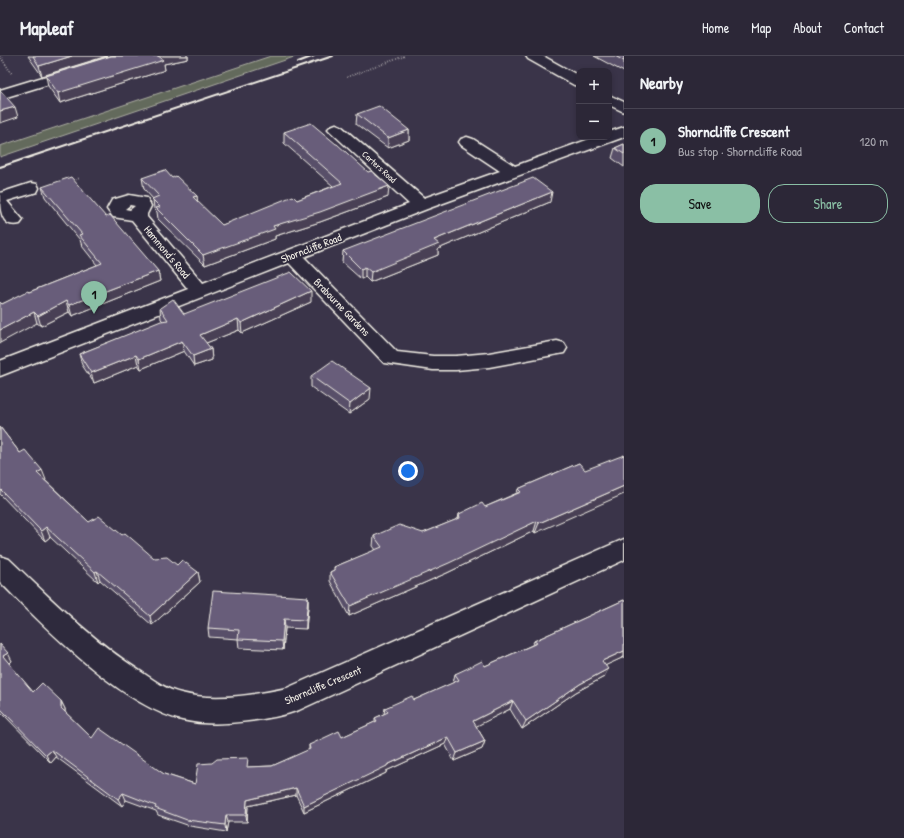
<!DOCTYPE html>
<html lang="en">
<head>
<meta charset="utf-8">
<style>
	:root { --surface:#2c2737; --page:#342f3f; --text:#f1f3f6; --muted:#a6a5ad; --line:#484452; --accent:#8abfa5 }
	body { margin:0; font-family:"Patrick Hand",sans-serif; background:var(--page); color:var(--text) }
	.controls { position:absolute; right:12px; top:12px; display:grid; overflow:hidden; border-radius:8px; box-shadow:0 2px 6px #0003 }
	.controls button { width:36px; height:36px; display:grid; place-items:center; padding:0; border:0; border-bottom:1px solid var(--line); background:var(--surface); color:var(--text); font:20px sans-serif }
	.you { position:absolute; left:408px; top:415px; width:14px; height:14px; margin:-10px; border:3px solid #fff; border-radius:50%; background:#1a73e8; box-shadow:0 0 0 6px #1a73e833 }
	.badge { display:grid; place-items:center; width:26px; height:26px; border-radius:50%; background:var(--accent); color:#111; font-size:13px; font-weight:700 }
	.pin { position:absolute; translate:-50% -33px; filter:drop-shadow(0 1px 2px #0008) }
	.pin::after { content:''; position:absolute; top:21px; width:14px; height:12px; background:inherit; clip-path:polygon(0 0,100% 0,50% 100%) }
	.list { margin:0; padding:0; list-style:none }
	h2 { display:flex; justify-content:space-between; align-items:center; height:52px; margin:0; padding:0 16px; font-size:17px }
	h2 small { font-size:13px; font-weight:400; color:var(--muted) }
	.list li { display:grid; grid-template-columns:26px 1fr auto; gap:12px; align-items:center; box-sizing:border-box; height:64px; padding:0 16px; border-top:1px solid var(--line) }
	.list b { display:block; font-size:15px; white-space:nowrap }
	.list p { margin:0; font-size:13px; white-space:nowrap; color:var(--muted) }
	.list em { font-size:13px; font-style:normal; color:var(--muted) }
	.actions { display:flex; gap:8px; padding:12px 16px }
	.actions a { flex:1; padding:9px 0; border:1px solid var(--accent); border-radius:16px; text-align:center; font-size:14px; color:var(--accent) }
	.actions .main { background:var(--accent); color:#111 }
	.map { position:relative; flex:none; width:624px; height:782px; overflow:hidden }
	header { display:flex; align-items:center; gap:24px; box-sizing:border-box; height:56px; padding:0 20px; background:var(--surface); border-bottom:1px solid var(--line) }
	header strong { font-size:19px }
	nav { display:flex; gap:22px; margin-inline-start:auto; font-size:14px }
	main { display:flex }
	aside { flex:1; background:var(--surface) }
	.map>svg:first-child { display:block }
	.green { fill:#646a5c; stroke:#acaea2 }
	.lines { fill:none; stroke-linecap:round; stroke-linejoin:round }
	.minor-casing { stroke:#f4f1e8; stroke-width:3 }
	.path { stroke:#f4f1e8; stroke-width:2; stroke-dasharray:0.5 2; stroke-linecap:butt }
	.minor { fill:#2f2a3d; fill-rule:evenodd }
	.rail { stroke:#f4f1e8; stroke-width:2 }
	.wall { fill:#595069; stroke:#f4f1e8 }
	.shaded-wall { fill:#484155; stroke:#f4f1e8 }
	.building { fill:#675d7a; stroke:#f4f1e8 }
	.labels { text-anchor:middle; stroke-width:3; stroke-linejoin:round; paint-order:stroke }
	.far-street-label { font-size:9px; fill:#f4f1e8; stroke:#2f2a3d }
	.street-label { font-size:11px; fill:#f4f1e8; stroke:#2f2a3d }
</style>
</head>
<body>
<header>
<strong>Mapleaf</strong>
<nav><a>Home</a><a>Map</a><a>About</a><a>Contact</a></nav>
</header>
<main>
<div class="map">
<svg width="624" height="782" viewBox="0 0 624 782">
	<rect width="100%" height="100%" fill="#3a3449"/>
	<filter id="ink" filterUnits="userSpaceOnUse"><feTurbulence type="fractalNoise" baseFrequency=".025" numOctaves="2"/><feDisplacementMap in="SourceGraphic" scale="8" xChannelSelector="R" yChannelSelector="G"/><feConvolveMatrix kernelMatrix="1 2 1 2 8 2 1 2 1" color-interpolation-filters="sRGB"/></filter>
	<g filter="url(#ink)">
		<!-- green -->
		<polygon class="green" points="271,0 297,0 0,101 0,90"/>
		<g class="lines">
			<defs>
				<g id="minor">
					<polygon points="112,0 133,0 131,3 0,43 0,34"/>
					<polygon points="526,0 543,0 579,20 579,30 574,29 528,3"/>
					<polygon points="609,39 624,46 624,56 609,49"/>
					<path d="M336,68L341,70L424,142L500,115L461,89L459,86L461,83L467,81L473,83L515,110L595,81H609V76L624,71V81L427,153L304,201L397,296L433,300H456L489,297L557,285L564,287L567,292L564,297L489,311L456,314H433L384,307L289,207L0,320V305L188,233L132,164L113,161L107,153L112,144L129,139L147,142L151,150L147,158V161L203,227L409,148L331,76L328,73L331,70ZM130,149L135,150L130,154L125,153Z"/>
					<path d="M31,127L37,128L39,132L37,136L7,145L23,164L20,168C0,173 0,151 0,137Z"/>
					<path d="M624,483V504L299,654C283,660 265,663 248,665C227,668 204,669 182,664C120,649 45,571 0,526V500L9,503C51,543 94,586 143,617C155,625 167,634 181,637C215,646 253,639 287,632Z"/>
				</g>
			</defs>
			<!-- minor casing -->
			<use href="#minor" class="minor-casing"/>
			<!-- path -->
			<g class="path">
				<polyline points="0,0 12,18"/>
				<polyline points="347,21 405,0"/>
				<polyline points="71,125 80,122"/>
			</g>
			<!-- minor -->
			<use href="#minor" class="minor"/>
			<!-- rail -->
			<g class="rail">
				<polyline points="298,6 314,0"/>
				<polyline points="0,111 333,0"/>
			</g>
		</g>
		<!-- wall -->
		<g class="wall">
			<polygon points="28,0 107,0 42,20"/>
			<polygon points="111,0 188,0 188,3 164,8 165,14 60,47 48,30 46,20"/>
			<polygon points="594,0 624,0 624,16"/>
			<polygon points="357,58 409,74 409,84 388,92 356,68"/>
			<polygon points="284,76 388,141 320,166 275,180 275,183 205,209 158,163 157,156 154,153 153,143 144,133 142,122 172,122 197,140 197,146 222,169 297,144 333,130 284,87"/>
			<polygon points="624,88 624,111 612,102 615,92"/>
			<polygon points="42,131 106,161 158,215 160,225 72,260 69,256 41,270 37,267 2,248 29,236 97,209 82,190 80,184 45,141"/>
			<polygon points="550,146 438,193 438,199 370,226 365,221 361,223 342,206 343,195"/>
			<polygon points="311,246 242,277 239,274 206,287 211,293 212,304 194,310 184,295 141,313 138,309 94,327 82,309 79,298 163,265 161,263 160,252 184,258"/>
			<polygon points="311,320 370,343 349,358 311,331"/>
			<polygon points="0,371 20,397 46,424 45,424 89,466 122,479 154,502 177,509 198,516 200,526 152,569 100,524 98,526 50,481 45,485 0,438"/>
			<polygon points="579,407 535,477 534,475 447,517 349,560 330,525 330,516 334,514 334,511 376,494 373,490 374,480 423,477 458,463 459,458 485,451 517,437 518,433"/>
			<polygon points="308,541 308,551 306,573 285,572 283,594 239,592 238,583 209,581 208,572"/>
			<polygon points="624,544 624,601 606,609 604,621 576,636 522,673 510,653 476,670 485,685 482,693 454,705 445,688 386,715 386,717 304,756 296,739 248,750 247,766 228,766 226,776 190,770 158,759 156,755 126,744 122,750 56,701 51,707 0,655 0,588 12,605 9,608 33,636 61,645 65,653 65,656 92,682 164,718 195,728 249,711 272,710 309,694 309,689 342,681 375,666 375,662 384,658 385,652 414,644 453,627 455,618 485,610 532,589 534,585"/>
		</g>
		<!-- shaded-wall -->
		<g class="shaded-wall">
			<polygon points="72,0 107,0 42,20 39,10"/>
			<polygon points="158,0 188,0 188,3 164,8 165,14 60,47 58,37"/>
			<polygon points="15,51 18,61 0,67 0,55"/>
			<polygon points="409,74 409,84 388,92 388,82"/>
			<polygon points="389,130 388,141 320,166 275,180 275,183 205,209 203,199 273,170"/>
			<polygon points="552,136 550,146 438,193 438,199 370,226 371,216 434,184"/>
			<polygon points="197,140 198,151 193,141"/>
			<polygon points="365,211 365,221 361,223 361,213"/>
			<polygon points="158,215 160,225 72,260 69,249"/>
			<polygon points="311,235 311,246 242,277 241,267"/>
			<polygon points="66,245 69,256 41,270 38,260"/>
			<polygon points="34,256 37,267 0,287 0,274"/>
			<polygon points="238,263 239,274 201,289 200,279"/>
			<polygon points="182,285 184,295 141,313 139,303"/>
			<polygon points="211,293 212,304 194,310 193,300"/>
			<polygon points="136,299 138,309 94,327 91,317"/>
			<polygon points="371,332 370,343 349,358 350,348"/>
			<polygon points="42,414 46,424 41,427 37,417"/>
			<polygon points="624,430 624,438 535,477 539,467"/>
			<polygon points="537,465 534,475 447,517 349,560 350,550"/>
			<polygon points="46,471 50,481 45,485 41,475"/>
			<polygon points="97,515 100,524 98,526 95,516"/>
			<polygon points="198,516 200,526 152,569 150,560"/>
			<polygon points="308,541 308,551 306,573 306,564"/>
			<polygon points="284,563 285,572 283,594 282,585"/>
			<polygon points="624,595 624,601 598,613 602,605"/>
			<polygon points="8,597 12,605 8,609 3,600"/>
			<polygon points="608,613 604,621 576,636 522,673 526,665 580,628"/>
			<polygon points="61,645 65,653 65,660 61,652"/>
			<polygon points="513,645 510,653 471,673 473,665"/>
			<polygon points="448,681 445,688 386,715 386,717 304,756 304,750 387,709"/>
			<polygon points="485,685 482,693 454,705 457,697"/>
			<polygon points="52,694 56,701 51,707 46,699"/>
			<polygon points="296,732 296,739 248,750 247,766 246,759 247,744"/>
			<polygon points="123,737 126,744 122,750 118,743"/>
			<polygon points="226,759 228,766 226,776 225,769"/>
		</g>
		<!-- building -->
		<g class="building">
			<polygon points="33,0 72,0 39,10"/>
			<polygon points="111,0 158,0 164,4 58,37 46,20"/>
			<polygon points="615,0 624,0 624,5"/>
			<polygon points="0,34 15,51 0,55"/>
			<polygon points="379,50 409,74 388,82 357,58"/>
			<polygon points="311,67 336,88 337,88 368,116 371,115 389,130 320,156 273,170 275,173 203,199 156,152 160,151 152,143 159,140 142,122 165,114 172,122 176,120 197,140 193,141 222,169 293,140 297,144 342,127 284,76"/>
			<polygon points="624,88 624,98 615,92"/>
			<polygon points="71,121 106,161 110,159 158,215 69,249 66,245 38,260 34,256 0,274 0,246 2,248 28,235 29,236 102,207 79,179 82,178 42,131"/>
			<polygon points="533,122 552,136 434,184 439,188 371,216 365,211 361,213 343,195"/>
			<polygon points="291,216 311,235 241,267 238,263 200,279 211,293 193,300 182,285 139,303 136,299 91,317 79,298 161,265 168,264 160,252 173,243 184,258"/>
			<polygon points="332,305 371,332 350,348 311,320"/>
			<polygon points="0,371 20,397 25,394 42,414 37,417 89,466 99,460 122,479 125,477 154,502 167,501 177,509 182,504 198,516 150,560 97,515 95,516 46,471 41,475 0,433"/>
			<polygon points="624,399 624,430 539,467 537,465 449,507 350,550 330,516 336,513 334,511 382,491 374,480 399,469 423,477 460,462 459,458 482,447 485,451 521,436 518,433 579,407 585,414"/>
			<polygon points="213,535 308,541 306,564 284,563 282,585 238,583 239,574 208,572"/>
			<polygon points="624,544 624,595 602,605 608,613 580,628 526,665 513,645 473,665 485,685 457,697 448,681 387,709 387,710 304,750 296,732 247,744 246,759 226,759 225,769 187,764 155,752 156,750 123,737 118,743 52,694 46,699 0,652 0,588 8,597 3,600 33,636 42,627 61,645 61,652 92,682 99,672 164,718 195,728 198,708 212,707 217,703 248,702 247,711 272,710 310,693 309,689 339,675 342,681 377,665 375,662 388,656 385,652 412,640 414,644 459,624 455,618 468,612 482,605 485,610 537,587 534,585"/>
		</g>
	</g>
	<g class="labels">
		<!-- far-street labels -->
		<g class="far-street-label">
			<text transform="translate(379 111) rotate(42)" y="3">Carters Road</text>
		</g>
		<!-- street labels -->
		<g class="street-label">
			<text transform="translate(311 192) rotate(-21)" y="4">Shorncliffe Road</text>
			<text transform="translate(167 196) rotate(50)" y="4">Hammond's Road</text>
			<text transform="translate(342 251) rotate(46)" y="4">Brabourne Gardens</text>
			<text transform="translate(323 629) rotate(-23)" y="4">Shorncliffe Crescent</text>
		</g>
	</g>
</svg>
<div class="controls">
<button>+</button>
<button>−</button>
</div>
<div class="you"></div>
<div class="pin badge" style="left:94px;top:258px">1</div>
</div>
<aside>
<h2>Nearby<small></small></h2>
<ul class="list">
<li><span class="badge">1</span><div><b>Shorncliffe Crescent</b><p>Bus stop · Shorncliffe Road</p></div><em>120 m</em></li>
</ul>
<div class="actions"><a class="main">Save</a><a>Share</a></div>
</aside>
</main>
</body>
</html>
